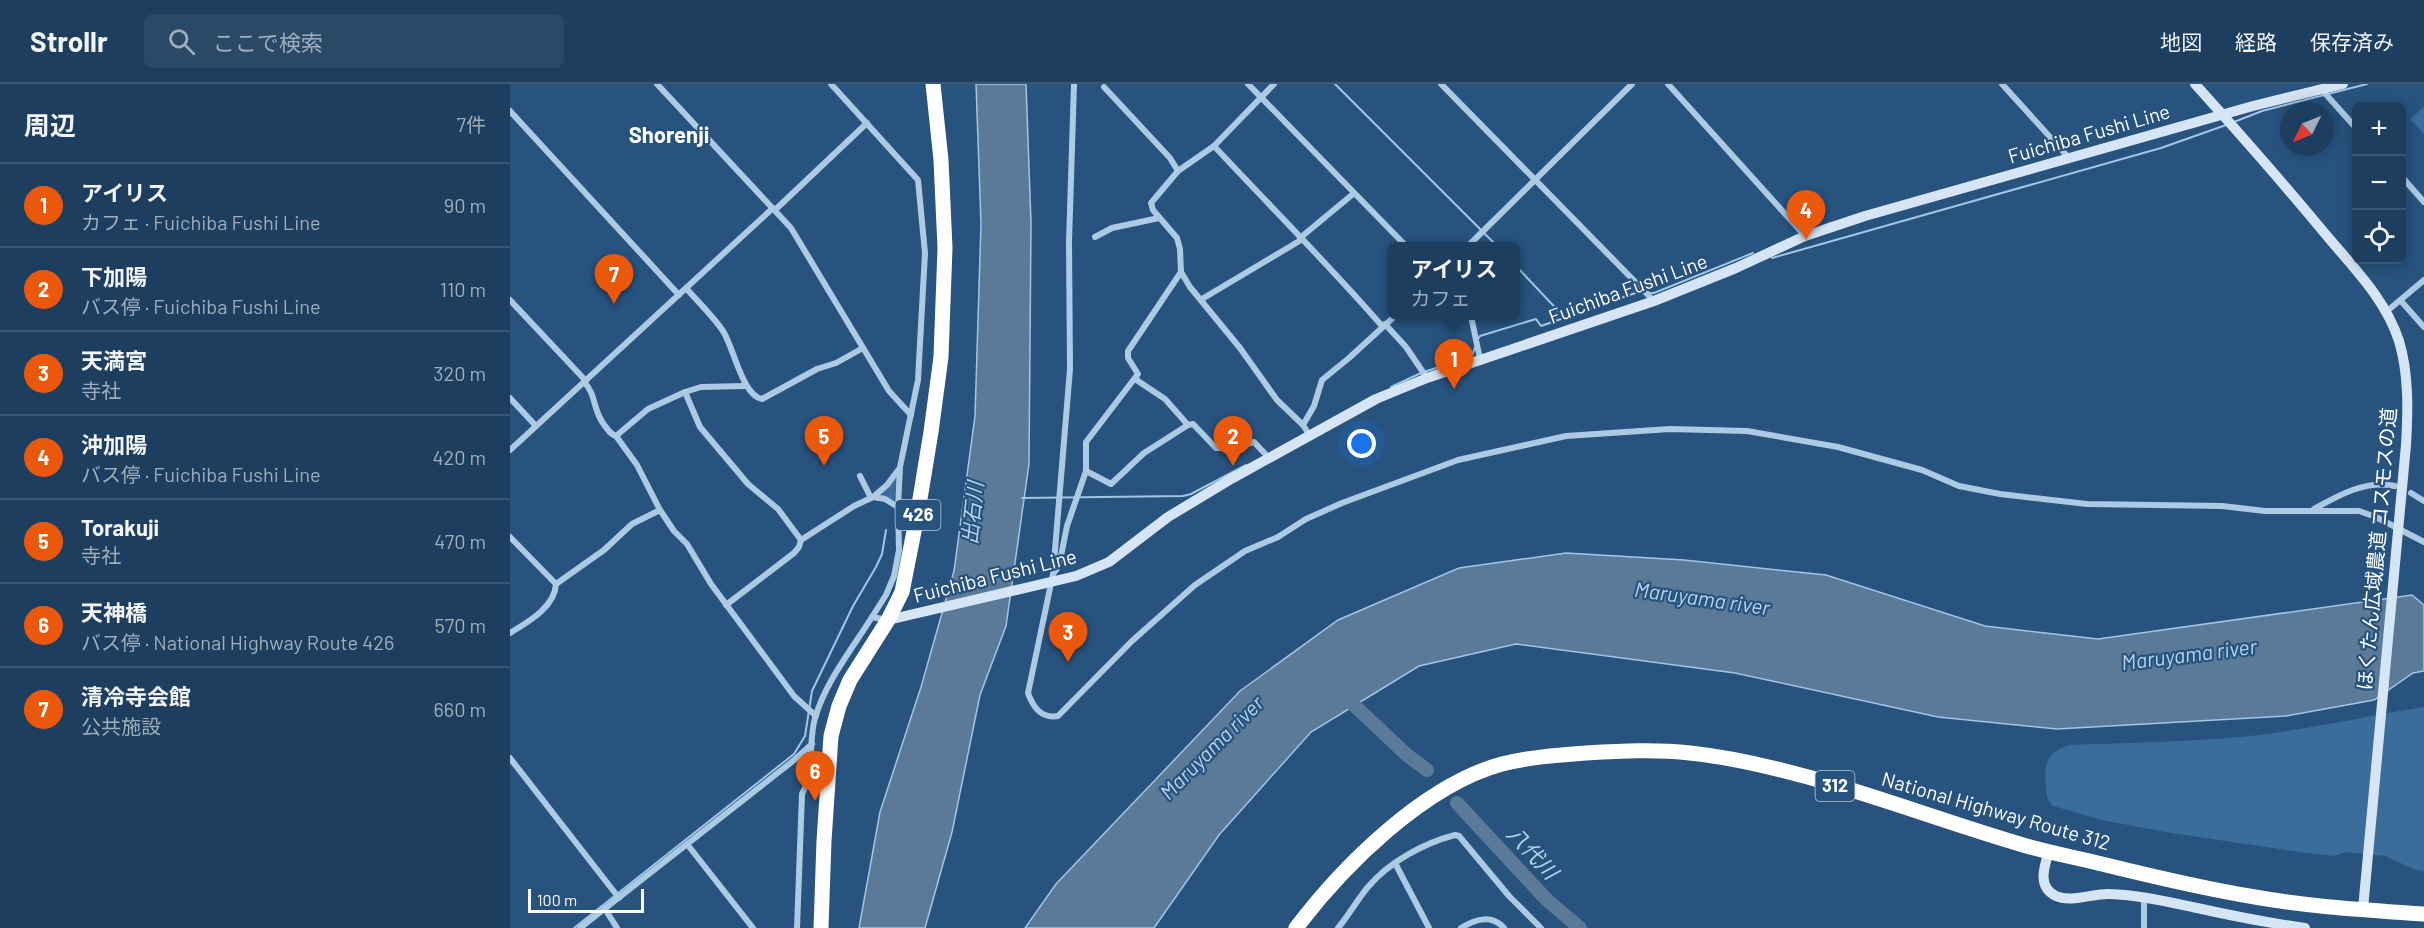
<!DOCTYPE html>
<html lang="ja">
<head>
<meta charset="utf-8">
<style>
	:root { --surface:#1d3e5e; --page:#2a4967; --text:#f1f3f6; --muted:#a0aebc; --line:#3b5773; --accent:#ea580c }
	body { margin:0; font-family:Barlow,"Noto Sans JP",sans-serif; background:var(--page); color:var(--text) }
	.controls { position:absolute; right:18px; top:18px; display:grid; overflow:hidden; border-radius:9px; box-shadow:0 3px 15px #0003 }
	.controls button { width:54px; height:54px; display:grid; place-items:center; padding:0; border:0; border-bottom:2px solid var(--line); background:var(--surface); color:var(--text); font:30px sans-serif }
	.compass { position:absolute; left:1770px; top:18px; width:54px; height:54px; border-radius:50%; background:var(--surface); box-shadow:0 3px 15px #0003; rotate:227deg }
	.scale { position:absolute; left:18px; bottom:15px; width:116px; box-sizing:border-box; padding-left:6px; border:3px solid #fff; border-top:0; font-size:16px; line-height:21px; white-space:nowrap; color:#fff; -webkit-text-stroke:4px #27537e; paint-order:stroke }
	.you { position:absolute; left:852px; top:360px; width:21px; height:21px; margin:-15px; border:4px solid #fff; border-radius:50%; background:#1a73e8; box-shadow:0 0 0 9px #1a73e833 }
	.badge { display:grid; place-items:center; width:39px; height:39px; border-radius:50%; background:var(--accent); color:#fff; font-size:20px; font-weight:700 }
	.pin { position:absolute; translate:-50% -50px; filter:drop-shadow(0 2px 3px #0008) }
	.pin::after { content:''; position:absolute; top:32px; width:21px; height:18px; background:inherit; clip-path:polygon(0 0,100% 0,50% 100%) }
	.popup { position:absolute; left:878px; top:158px; width:132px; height:78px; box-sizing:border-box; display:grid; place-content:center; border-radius:9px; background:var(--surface); filter:drop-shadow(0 2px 4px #0005); font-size:20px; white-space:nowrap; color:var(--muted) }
	.popup b { font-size:22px; color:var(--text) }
	.popup::after { content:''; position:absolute; left:50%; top:100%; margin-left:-12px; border:12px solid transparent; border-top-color:var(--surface) }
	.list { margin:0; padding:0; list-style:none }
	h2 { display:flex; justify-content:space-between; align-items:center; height:78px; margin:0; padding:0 24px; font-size:26px }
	h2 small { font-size:20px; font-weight:400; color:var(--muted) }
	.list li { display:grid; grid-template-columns:39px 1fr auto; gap:18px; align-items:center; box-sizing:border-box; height:84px; padding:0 24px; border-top:2px solid var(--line) }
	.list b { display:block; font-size:22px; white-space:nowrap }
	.list p { margin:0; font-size:20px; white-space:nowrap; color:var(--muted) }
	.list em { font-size:20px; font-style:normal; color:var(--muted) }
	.icon { flex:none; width:33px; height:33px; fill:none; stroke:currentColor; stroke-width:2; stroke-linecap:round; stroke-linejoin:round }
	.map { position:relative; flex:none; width:1914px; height:844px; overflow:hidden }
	header { display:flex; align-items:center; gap:36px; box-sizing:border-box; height:84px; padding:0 30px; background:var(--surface); border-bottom:2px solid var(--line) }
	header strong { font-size:28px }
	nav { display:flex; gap:33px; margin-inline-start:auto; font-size:21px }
	.search { width:420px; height:54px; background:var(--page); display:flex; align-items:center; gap:15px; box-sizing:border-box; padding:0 21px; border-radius:9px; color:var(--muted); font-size:22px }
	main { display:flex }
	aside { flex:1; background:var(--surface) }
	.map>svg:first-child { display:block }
	.green { fill:#3a6d9b }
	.water { fill:#5a7a98; stroke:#a1c6e6; stroke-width:1.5 }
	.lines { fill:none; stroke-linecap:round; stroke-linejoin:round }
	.stream { stroke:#a1c6e6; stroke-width:2 }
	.river { stroke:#5a7a98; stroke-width:14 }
	.street { stroke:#adcae5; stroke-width:6 }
	.secondary { stroke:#d6e5f5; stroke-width:10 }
	.highway { stroke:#fff; stroke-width:15 }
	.labels { text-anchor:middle; stroke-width:4.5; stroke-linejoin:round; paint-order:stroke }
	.shield { fill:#27537e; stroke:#becbd8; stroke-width:1.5 }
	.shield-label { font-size:18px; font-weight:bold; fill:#fff }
	.street-label { font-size:20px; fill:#fff; stroke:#27537e }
	.water-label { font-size:21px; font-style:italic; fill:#b8d4ed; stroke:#27537e }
	.quarter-label { font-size:22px; font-weight:bold; fill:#fff; stroke:#27537e }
</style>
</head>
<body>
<header>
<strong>Strollr</strong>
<div class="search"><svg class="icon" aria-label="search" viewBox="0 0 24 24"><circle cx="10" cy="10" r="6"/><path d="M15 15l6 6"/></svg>ここで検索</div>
<nav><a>地図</a><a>経路</a><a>保存済み</a></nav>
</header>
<main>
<aside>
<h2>周辺<small>7件</small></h2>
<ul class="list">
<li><span class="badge">1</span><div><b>アイリス</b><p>カフェ · Fuichiba Fushi Line</p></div><em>90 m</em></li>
<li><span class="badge">2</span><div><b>下加陽</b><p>バス停 · Fuichiba Fushi Line</p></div><em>110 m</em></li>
<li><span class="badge">3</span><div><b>天満宮</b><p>寺社</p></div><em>320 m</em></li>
<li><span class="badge">4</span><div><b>沖加陽</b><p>バス停 · Fuichiba Fushi Line</p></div><em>420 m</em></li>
<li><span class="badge">5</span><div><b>Torakuji</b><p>寺社</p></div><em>470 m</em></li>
<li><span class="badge">6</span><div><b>天神橋</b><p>バス停 · National Highway Route 426</p></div><em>570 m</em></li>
<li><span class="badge">7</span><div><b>清冷寺会館</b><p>公共施設</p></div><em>660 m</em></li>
</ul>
</aside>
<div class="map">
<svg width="1914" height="844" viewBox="0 0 1914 844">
	<rect width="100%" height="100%" fill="#27537e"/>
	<!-- green -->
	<g class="green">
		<polygon points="1914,23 1914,50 1900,35"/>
		<polygon points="387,393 384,417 369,411"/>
		<path d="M1914,623V787L1906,786L1875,772L1835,768L1825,772L1789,768L1661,749L1592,736L1543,722L1537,714C1535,687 1530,671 1559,661C1612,659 1666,658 1719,654C1785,649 1849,633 1914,623Z"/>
	</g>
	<!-- water -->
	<g class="water">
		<polygon points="466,0 516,0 521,139 519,380 496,542 470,611 442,748 415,844 349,844 370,728 411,603 444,487 465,332 471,140"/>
		<polygon points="1056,469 1174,476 1316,491 1475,542 1588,555 1902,511 1914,521 1914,587 1903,589 1864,616 1776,632 1547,645 1428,633 1225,589 1006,560 909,582 801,648 709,751 644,844 515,844 546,800 730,607 828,536 949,484"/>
	</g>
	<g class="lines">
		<!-- stream -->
		<g class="stream">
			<polyline points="825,0 987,162"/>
			<polyline points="1724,38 1752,27 1857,0"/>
			<polyline points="1262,174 1651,64 1716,41"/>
			<polyline points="1006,182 1055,234"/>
			<polyline points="1140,209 1144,209 1243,169"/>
			<polyline points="968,255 970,252 1026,235 1031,242 1131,207"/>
			<polyline points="881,303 911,289 962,272 965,263"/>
			<polyline points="512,414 673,412 681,410 736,381"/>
			<polyline points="64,844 284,670 295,652 302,607 343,522 366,483 372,470 376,446"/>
		</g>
		<!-- river -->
		<g class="river">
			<polyline points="831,609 897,671 917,686"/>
			<polyline points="947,719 1037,816 1070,844"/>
		</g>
		<!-- street -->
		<g class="street">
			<polyline points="147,0 281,144 379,307 401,331"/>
			<polyline points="321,0 408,96 415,169 408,296 390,383 388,423 389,466 384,492 376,511 362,533 378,536"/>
			<path d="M564,0L559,158L560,285L543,490L518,609C523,623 531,635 548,632L622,557L685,501L735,467L768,453L796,435L832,419L948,376L1056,352L1160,345L1237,347L1328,363L1412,386L1449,402L1490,410L1577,420L1712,422L1755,427H1849L1866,433L1914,458"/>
			<polyline points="738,0 896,162"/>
			<polyline points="764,0 704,62 668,87 641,119 643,126 667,154 670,165 671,188 680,203 730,264 767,316 793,341 800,352"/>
			<polyline points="931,0 1144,217"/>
			<polyline points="1158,0 1295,152"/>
			<polyline points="1492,0 1559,74"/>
			<polyline points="594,3 660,74 668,87"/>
			<polyline points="1812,6 1846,44"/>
			<polyline points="0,27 169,211"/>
			<path d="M704,62C760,122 818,180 872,242"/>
			<polyline points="1892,93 1914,118"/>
			<polyline points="265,126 357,39"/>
			<polyline points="585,153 602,144 649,134"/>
			<polyline points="790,154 843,110"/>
			<polyline points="958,162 1122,0"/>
			<path d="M176,204C188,218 203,232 213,247C224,264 232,311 252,315L307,285L326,279L353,264"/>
			<polyline points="692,215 791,156"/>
			<polyline points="0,216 76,297"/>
			<polyline points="1891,217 1914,243"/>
			<polyline points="1876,228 1914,196"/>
			<polyline points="961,232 970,275"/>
			<polyline points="875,240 896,263 917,294"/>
			<polyline points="625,295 655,315 678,341 683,340 706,364 720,364 744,358 759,374"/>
			<path d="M74,298C87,311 82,326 95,342C99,347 100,350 106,352L127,381L150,426L164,447L177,460L201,500L284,612L306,632"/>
			<polyline points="235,302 191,303 175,308 190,343 238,400 268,425 291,456"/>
			<polyline points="0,314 26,342"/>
			<polyline points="793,341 804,322 812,296 839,274 885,232"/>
			<polyline points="106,352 138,325 175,308"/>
			<polyline points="0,366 263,124"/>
			<polyline points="576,387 601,400 634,369 678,341"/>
			<polyline points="350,392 361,414"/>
			<polyline points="1901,409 1914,417"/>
			<polyline points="363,413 377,401 389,385"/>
			<path d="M1804,425C1827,412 1857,395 1885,402"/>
			<polyline points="0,453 46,500"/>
			<polyline points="543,490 549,482 557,442 576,387 576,358 628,290 618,274 618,267 671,188"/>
			<polyline points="46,500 94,466 122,440 150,426"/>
			<polyline points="216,521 284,469 289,463 291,456 344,422 363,413 375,415 388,423"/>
			<path d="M0,549C18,538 45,523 46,500"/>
			<polyline points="0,674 109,814"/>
			<polyline points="177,760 243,844"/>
			<polyline points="885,779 919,844"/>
			<polyline points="95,825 107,844"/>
			<polyline points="70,844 283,677 302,660"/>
			<path d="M287,844L292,710C305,687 298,658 305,634C316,597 342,565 362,533"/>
			<path d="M828,844C839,831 847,816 858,803C879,778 914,759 945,751L949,752L999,812L1031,844"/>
			<path d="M951,844C965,835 982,830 994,844"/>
			<polyline points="1634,844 1634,813"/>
		</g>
		<!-- secondary -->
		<g class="secondary">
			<path d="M1685,0C1730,50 1774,100 1817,152C1844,184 1876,216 1889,257C1899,290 1898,327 1896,361L1853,825"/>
			<polyline points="378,536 566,492 599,478 658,433 721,395 866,315 917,294 1144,217 1226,184 1295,152 1355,132 1743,22 1833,0"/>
			<path d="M1539,767C1534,783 1527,803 1546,812C1561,819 1584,809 1600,810C1629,811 1658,818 1687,824C1723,832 1759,839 1795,844"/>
		</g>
		<!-- highway -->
		<g class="highway">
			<polyline points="311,844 314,757 321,652 329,622 340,596 378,536 392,508 408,427 421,348 431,273 435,164 431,76 423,0"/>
			<path d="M786,844C833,782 914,701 992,680C1019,673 1049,671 1076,669C1110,667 1146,665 1180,669C1290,681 1406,730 1513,761C1540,769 1569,774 1596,781C1645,793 1695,805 1745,813C1800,823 1858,826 1914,830"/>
		</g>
	</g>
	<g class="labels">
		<!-- shield labels -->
		<g class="shield">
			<rect x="385.5" y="416" width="45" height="30" rx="4.5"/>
			<rect x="1305.5" y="687" width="39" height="30" rx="4.5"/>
		</g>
		<g class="shield-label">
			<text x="408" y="437">426</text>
			<text x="1325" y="708">312</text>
		</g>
		<!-- street labels -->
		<g class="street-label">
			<text transform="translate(1579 50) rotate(-16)" y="7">Fuichiba Fushi Line</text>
			<text transform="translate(1118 205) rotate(-20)" y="7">Fuichiba Fushi Line</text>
			<text transform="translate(1867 465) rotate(-85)" y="7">ほくたん広域農道 コスモスの道</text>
			<text transform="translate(485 492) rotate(-14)" y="7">Fuichiba Fushi Line</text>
			<text transform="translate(1486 727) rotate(16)" y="7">National Highway Route 312</text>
		</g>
		<!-- water labels -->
		<g class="water-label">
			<text transform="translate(463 429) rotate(-84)" y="7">出石川</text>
			<text transform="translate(1192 515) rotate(8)" y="7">Maruyama river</text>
			<text transform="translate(1679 571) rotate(-7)" y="7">Maruyama river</text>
			<text transform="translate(702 664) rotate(-45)" y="7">Maruyama river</text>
			<text transform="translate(1022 769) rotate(47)" y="7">八代川</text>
		</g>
		<!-- quarter labels -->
		<g class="quarter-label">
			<text x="159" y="59">Shorenji</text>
		</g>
	</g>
</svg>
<div class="controls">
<button>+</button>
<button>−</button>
<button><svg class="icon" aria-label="locate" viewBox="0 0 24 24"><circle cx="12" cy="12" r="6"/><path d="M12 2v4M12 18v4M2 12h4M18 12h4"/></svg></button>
</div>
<svg class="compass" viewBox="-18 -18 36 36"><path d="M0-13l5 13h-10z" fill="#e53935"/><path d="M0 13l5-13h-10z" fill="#a0aebc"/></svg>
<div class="scale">100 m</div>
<div class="you"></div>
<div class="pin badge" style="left:944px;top:305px">1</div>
<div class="popup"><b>アイリス</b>カフェ</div>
<div class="pin badge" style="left:723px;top:382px">2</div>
<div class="pin badge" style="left:558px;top:578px">3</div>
<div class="pin badge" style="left:1296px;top:156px">4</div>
<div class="pin badge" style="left:314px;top:382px">5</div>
<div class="pin badge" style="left:305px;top:717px">6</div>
<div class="pin badge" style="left:104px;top:220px">7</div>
</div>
</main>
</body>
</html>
